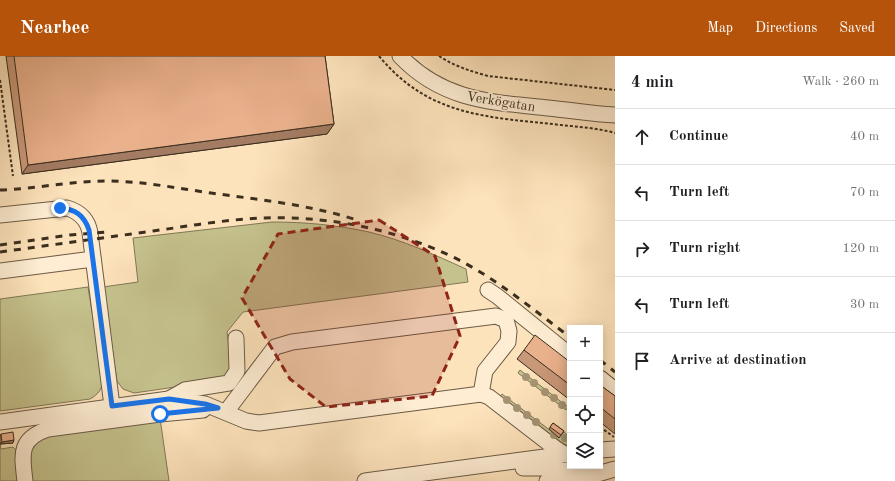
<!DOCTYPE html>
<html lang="en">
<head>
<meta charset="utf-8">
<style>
	:root { --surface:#fff; --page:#f6f6f6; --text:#202124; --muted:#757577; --line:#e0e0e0; --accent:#b45309 }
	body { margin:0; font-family:"Old Standard TT",serif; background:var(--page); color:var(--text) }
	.controls { position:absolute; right:12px; bottom:12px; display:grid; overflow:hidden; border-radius:0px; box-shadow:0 2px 10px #0003 }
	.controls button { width:36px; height:36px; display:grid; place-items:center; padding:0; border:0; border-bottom:1px solid var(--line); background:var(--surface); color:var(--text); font:20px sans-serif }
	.stop { position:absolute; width:12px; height:12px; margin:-9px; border:3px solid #1a73e8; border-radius:50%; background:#fff }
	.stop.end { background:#1a73e8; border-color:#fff; box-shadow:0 1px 4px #0008 }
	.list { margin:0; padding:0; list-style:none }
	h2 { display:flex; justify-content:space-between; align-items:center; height:52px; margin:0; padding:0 16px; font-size:17px }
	h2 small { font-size:13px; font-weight:400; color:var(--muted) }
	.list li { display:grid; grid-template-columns:26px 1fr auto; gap:12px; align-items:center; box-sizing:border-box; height:56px; padding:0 16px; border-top:1px solid var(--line) }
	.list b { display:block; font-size:15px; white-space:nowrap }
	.list em { font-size:13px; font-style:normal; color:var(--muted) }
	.icon { flex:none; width:22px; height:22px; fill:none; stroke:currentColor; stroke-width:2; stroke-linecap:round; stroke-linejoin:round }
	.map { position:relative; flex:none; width:615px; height:425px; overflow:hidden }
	header { display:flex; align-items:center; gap:24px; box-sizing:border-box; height:56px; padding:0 20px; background:var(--accent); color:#fff }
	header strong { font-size:19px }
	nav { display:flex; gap:22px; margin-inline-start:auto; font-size:14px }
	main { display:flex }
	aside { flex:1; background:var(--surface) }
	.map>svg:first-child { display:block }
	.green { fill:#c5c28d; stroke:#807856 }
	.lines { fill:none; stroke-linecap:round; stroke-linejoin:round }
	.minor-casing { stroke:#6c5b46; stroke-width:17 }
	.path { stroke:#3b2e1e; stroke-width:2; stroke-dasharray:3 2; stroke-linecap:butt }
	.minor { stroke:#feedd3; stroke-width:15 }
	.rail { stroke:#3b2e1e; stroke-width:3; stroke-dasharray:7 7; stroke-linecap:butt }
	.tree { fill:#a69474 }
	.wall { fill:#c99879; stroke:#3b2e1e }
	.shaded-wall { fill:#a47c63; stroke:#3b2e1e }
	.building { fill:#eab18d; stroke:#3b2e1e }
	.route { stroke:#1a73e8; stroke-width:5 }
	.marked { fill:#8f2418; fill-opacity:0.2; stroke:#8f2418; stroke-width:3; stroke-dasharray:8 5; stroke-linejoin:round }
	.labels { text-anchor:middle; stroke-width:3.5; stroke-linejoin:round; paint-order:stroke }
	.street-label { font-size:14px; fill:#3b2e1e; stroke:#feedd3 }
</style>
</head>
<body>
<header>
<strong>Nearbee</strong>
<nav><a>Map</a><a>Directions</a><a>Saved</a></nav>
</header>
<main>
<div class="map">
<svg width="615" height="425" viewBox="0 0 615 425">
	<rect width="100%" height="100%" fill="#fde3bc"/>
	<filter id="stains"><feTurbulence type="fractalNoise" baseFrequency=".005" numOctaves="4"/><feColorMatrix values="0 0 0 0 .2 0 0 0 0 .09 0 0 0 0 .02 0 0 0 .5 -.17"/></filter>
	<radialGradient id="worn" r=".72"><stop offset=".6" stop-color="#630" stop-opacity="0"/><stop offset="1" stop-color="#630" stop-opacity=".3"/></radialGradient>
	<!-- green -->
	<g class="green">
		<path d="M272,166C305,166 337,169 369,176C403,184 435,199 466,213L468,226L243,256L227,276L233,315L224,324L134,337L123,333L117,325L103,231L138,226L133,182Z"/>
		<path d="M88,231L103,323C102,333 99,338 90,343L0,355V243Z"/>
		<polygon points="520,314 568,351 566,354 518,317"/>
		<polygon points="502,338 559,381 564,376 570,381 570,387 566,389 561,386 500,340"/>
		<polygon points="160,362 169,425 29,425 26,400 39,382"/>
		<polygon points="0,386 1,393 13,391 17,395 21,425 0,425"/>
	</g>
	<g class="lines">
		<defs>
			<g id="minor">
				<path d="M400,0C443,45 491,46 548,52C570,54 593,58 615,59"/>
				<path d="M0,159L67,152C80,156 88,164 90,177L112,350"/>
				<polyline points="0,215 93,203"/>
				<polyline points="488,234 497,240 570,299"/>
				<polyline points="600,322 615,334"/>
				<polyline points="169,343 185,334 229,327 237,315 236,282"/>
				<polyline points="226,356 275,291 292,286 496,260 506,264 509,275 508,286 485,315 481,338"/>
				<polyline points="0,366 169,343 205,348 246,365 259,367 481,338 489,341 555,392 564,398 570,400"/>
				<polyline points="600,394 615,393"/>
				<polyline points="523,412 550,412 594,419"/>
				<path d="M25,425C22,399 18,383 48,373L160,358L203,354"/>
				<polyline points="365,425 567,398"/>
				<polyline points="547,425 594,419 615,413"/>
			</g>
		</defs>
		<!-- minor casing -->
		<use href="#minor" class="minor-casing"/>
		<!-- path -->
		<g class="path">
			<path d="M379,0C429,61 489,61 561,69C579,71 597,72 615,77"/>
			<path d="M439,0C454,10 470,15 488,20L615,34"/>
			<polyline points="0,24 13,120"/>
			<polyline points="600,371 614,381"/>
		</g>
		<!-- minor -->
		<use href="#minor" class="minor"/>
		<!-- rail -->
		<g class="rail">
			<path d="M0,134C35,133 70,125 106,125C141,125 176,132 211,137C261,144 312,149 360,165"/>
			<polyline points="0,189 70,179 107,176"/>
			<path d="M0,196C51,189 102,182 153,175C190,170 228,163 265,162C330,160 394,173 453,201C496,222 532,253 570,281"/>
			<polyline points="600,304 615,316"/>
		</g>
	</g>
	<!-- trees -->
	<g class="tree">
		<circle cx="526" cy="321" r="4"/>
		<circle cx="534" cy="327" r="4"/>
		<circle cx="545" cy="336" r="4"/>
		<circle cx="554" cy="342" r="4"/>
		<circle cx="507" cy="344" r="4"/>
		<circle cx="562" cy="349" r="4"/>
		<circle cx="517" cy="352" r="4"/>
		<circle cx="527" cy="359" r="4"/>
		<circle cx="536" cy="366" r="4"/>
		<circle cx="554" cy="379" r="4"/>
		<circle cx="565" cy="382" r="4"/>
	</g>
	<!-- wall -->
	<g class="wall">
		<polygon points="6,0 325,0 334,68 327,78 22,118"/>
		<polygon points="524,294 570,306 570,344 517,303"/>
		<polygon points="600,329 615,340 615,378 600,366"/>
		<polygon points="553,367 564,375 559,382 549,373"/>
		<polygon points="1,378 13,387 0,388 0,380"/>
	</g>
	<!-- shaded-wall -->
	<g class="shaded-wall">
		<polygon points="334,68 327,78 22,118 28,109"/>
		<polygon points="14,384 13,387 0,388 2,386"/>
	</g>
	<!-- building -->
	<g class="building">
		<polygon points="14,0 325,0 334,68 28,109"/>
		<polygon points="535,279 570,306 570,329 524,294"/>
		<polygon points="600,329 615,340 615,363 600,351"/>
		<polygon points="553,367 564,375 561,379 550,371"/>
		<polygon points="13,376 14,384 2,386 1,378"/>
	</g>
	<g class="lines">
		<!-- route -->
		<path class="route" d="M60,152C75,153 84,159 89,174L112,350L169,343L205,348L218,352L160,358"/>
	</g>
	<!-- marked area -->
	<path class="marked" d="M379,164L435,200L460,280L432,340L326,351L290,323L242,242L278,178Z"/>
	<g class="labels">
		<!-- street labels -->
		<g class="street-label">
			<text transform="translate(501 45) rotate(9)" y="5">Verkögatan</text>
		</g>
	</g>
	<rect width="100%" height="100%" filter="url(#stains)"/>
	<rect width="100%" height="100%" fill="url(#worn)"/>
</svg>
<div class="controls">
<button>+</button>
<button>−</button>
<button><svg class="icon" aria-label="locate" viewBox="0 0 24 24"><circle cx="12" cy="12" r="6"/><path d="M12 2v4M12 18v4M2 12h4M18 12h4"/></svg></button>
<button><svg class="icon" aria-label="layers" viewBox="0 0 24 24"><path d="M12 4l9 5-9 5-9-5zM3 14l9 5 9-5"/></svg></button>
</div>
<div class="stop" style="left:160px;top:358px"></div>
<div class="stop end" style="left:60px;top:152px"></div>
</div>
<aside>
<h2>4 min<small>Walk · 260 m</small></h2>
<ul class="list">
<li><svg class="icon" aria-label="ahead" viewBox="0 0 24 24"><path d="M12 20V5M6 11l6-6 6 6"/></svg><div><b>Continue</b></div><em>40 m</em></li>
<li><svg class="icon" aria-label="left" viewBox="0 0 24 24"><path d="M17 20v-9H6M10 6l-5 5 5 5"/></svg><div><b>Turn left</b></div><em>70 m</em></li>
<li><svg class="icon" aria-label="right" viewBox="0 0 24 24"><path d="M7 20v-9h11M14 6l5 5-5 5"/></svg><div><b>Turn right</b></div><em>120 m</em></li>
<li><svg class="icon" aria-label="left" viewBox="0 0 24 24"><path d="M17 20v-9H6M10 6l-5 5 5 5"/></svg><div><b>Turn left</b></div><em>30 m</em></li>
<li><svg class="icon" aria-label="arrive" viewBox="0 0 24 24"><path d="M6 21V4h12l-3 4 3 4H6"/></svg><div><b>Arrive at destination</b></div></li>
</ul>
</aside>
</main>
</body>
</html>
